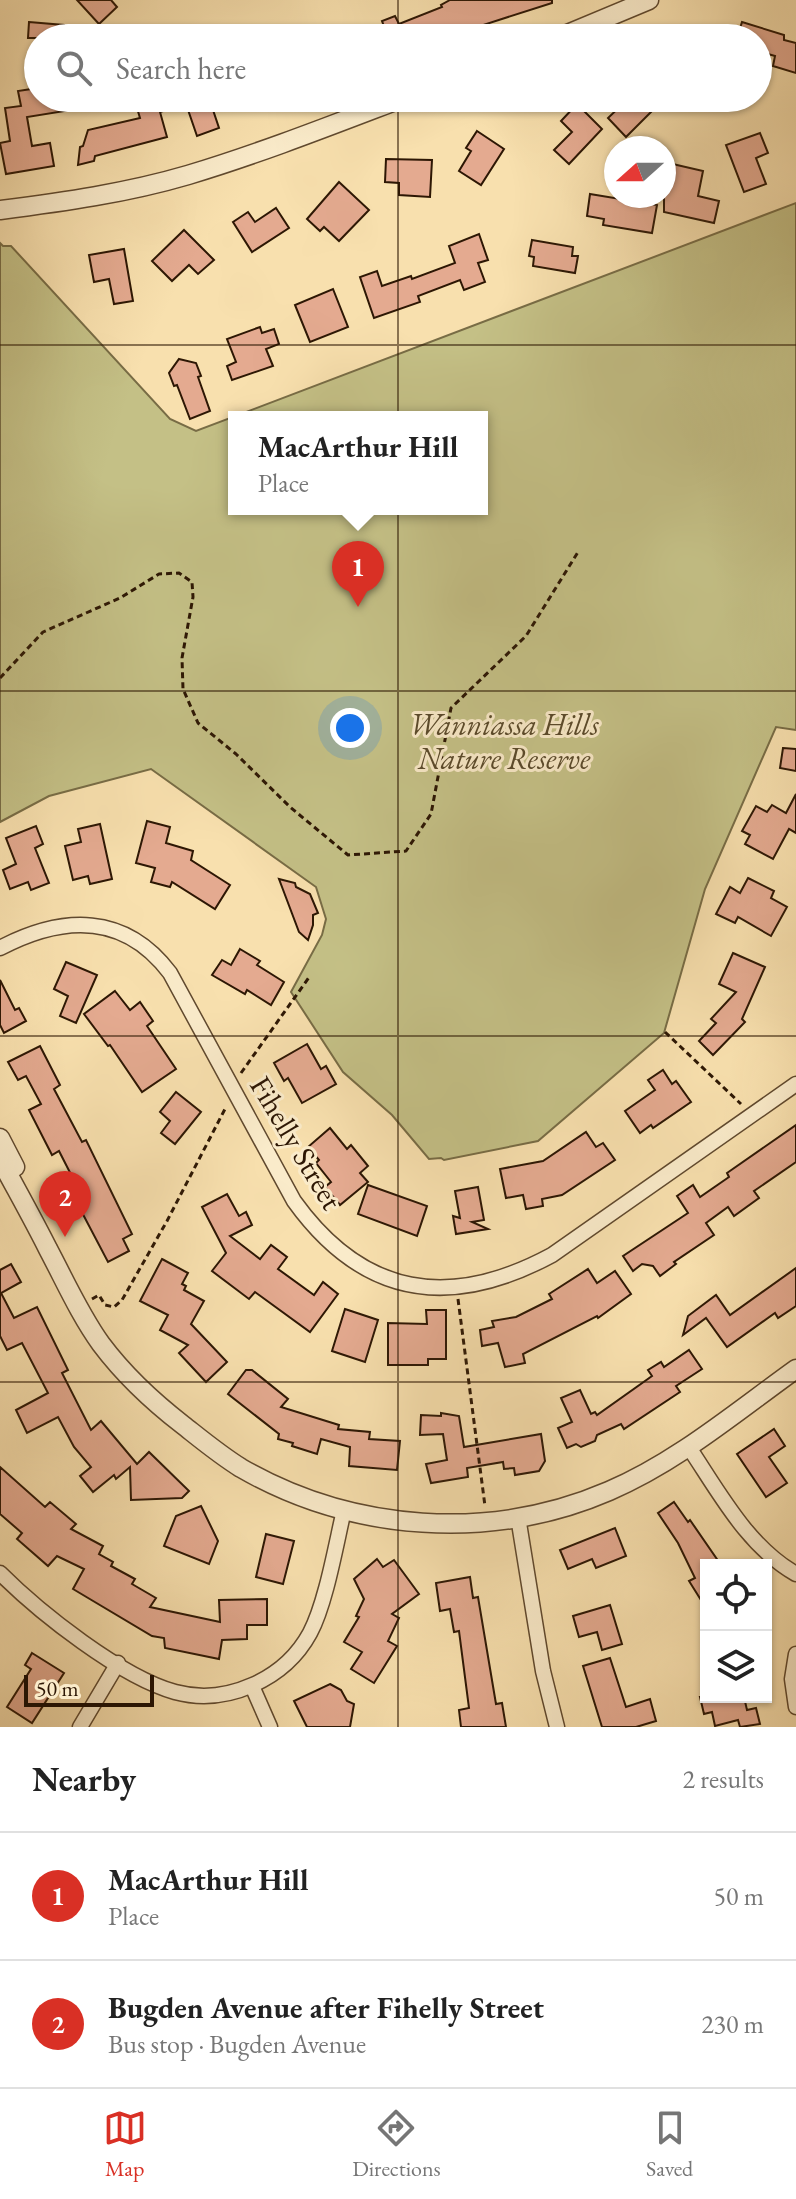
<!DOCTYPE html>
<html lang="en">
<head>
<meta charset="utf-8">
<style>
	:root { --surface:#fff; --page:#f2f2f2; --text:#222; --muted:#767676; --line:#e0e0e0; --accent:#d93025 }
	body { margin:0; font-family:"EB Garamond",serif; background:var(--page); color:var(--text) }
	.controls { position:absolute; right:24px; bottom:24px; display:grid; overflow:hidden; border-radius:0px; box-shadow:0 2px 6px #0004 }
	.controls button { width:72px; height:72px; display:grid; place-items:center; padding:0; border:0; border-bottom:2px solid var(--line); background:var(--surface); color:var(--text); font:40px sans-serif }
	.compass { position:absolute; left:604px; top:136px; width:72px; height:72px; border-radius:50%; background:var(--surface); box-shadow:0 2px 6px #0004; rotate:249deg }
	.scale { position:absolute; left:24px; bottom:20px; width:130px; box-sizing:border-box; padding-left:8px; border:4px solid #2d1704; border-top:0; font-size:22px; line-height:28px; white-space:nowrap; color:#2d1704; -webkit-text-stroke:6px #faebca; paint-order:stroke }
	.you { position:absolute; left:350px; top:728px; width:28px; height:28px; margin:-20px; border:6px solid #fff; border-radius:50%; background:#1a73e8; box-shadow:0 0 0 12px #1a73e833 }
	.badge { display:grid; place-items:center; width:52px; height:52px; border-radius:50%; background:var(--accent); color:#fff; font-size:26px; font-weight:700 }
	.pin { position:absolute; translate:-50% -66px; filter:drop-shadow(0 2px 4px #0008) }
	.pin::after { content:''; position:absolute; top:42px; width:28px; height:24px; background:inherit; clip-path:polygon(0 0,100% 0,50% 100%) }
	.popup { position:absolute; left:228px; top:411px; width:260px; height:104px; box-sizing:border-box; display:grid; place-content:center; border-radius:0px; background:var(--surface); filter:drop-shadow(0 2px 6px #0005); font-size:26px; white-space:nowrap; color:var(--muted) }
	.popup b { font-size:30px; color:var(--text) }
	.popup::after { content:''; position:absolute; left:50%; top:100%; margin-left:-16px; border:16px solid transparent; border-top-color:var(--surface) }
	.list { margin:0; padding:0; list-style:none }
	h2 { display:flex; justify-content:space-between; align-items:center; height:104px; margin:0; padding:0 32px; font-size:34px }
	h2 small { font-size:26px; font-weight:400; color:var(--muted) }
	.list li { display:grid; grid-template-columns:52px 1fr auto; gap:24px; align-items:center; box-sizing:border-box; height:128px; padding:0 32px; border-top:2px solid var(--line) }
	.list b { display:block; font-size:30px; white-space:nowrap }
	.list p { margin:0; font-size:26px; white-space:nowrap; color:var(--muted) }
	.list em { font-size:26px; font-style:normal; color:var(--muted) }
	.icon { flex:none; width:44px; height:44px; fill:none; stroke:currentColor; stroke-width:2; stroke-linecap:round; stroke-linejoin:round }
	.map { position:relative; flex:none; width:796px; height:1727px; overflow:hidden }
	.search { position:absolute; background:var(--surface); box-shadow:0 2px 6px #0004; left:24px; right:24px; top:24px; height:88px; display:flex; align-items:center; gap:20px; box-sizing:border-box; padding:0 28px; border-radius:44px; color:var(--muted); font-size:30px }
	.sheet { height:360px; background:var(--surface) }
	nav { display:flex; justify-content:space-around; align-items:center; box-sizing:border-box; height:112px; border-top:2px solid var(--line); background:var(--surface); font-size:22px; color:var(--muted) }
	nav a { display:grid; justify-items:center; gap:4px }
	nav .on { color:var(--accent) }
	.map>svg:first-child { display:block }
	.green { fill:#c4c086; stroke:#786c45; stroke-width:2; fill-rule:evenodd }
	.building { fill:#e4aa90; stroke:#2d1704; stroke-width:2 }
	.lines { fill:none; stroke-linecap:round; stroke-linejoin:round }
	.minor-casing { stroke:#60492e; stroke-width:17 }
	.tertiary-casing { stroke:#60492e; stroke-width:21 }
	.path { stroke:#2d1704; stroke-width:3; stroke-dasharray:6 4; stroke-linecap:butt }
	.minor { stroke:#faebca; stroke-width:14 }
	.tertiary { stroke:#faebca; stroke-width:18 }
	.grid { fill:none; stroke:#2d1704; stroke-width:2; stroke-opacity:0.55 }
	.labels { text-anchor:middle; stroke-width:6; stroke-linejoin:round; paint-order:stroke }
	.park-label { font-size:30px; font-style:italic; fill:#5a4a2b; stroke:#faebca }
	.street-label { font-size:30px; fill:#2d1704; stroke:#faebca }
</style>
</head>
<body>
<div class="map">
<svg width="796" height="1727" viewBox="0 0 796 1727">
	<rect width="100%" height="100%" fill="#f8e0ae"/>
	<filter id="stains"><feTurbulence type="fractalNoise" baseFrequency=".0025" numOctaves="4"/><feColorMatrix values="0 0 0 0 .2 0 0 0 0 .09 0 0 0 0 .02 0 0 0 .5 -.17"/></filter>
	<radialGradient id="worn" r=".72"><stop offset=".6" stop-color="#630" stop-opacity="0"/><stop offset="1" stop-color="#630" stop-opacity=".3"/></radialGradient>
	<!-- green -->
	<path class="green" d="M796,203V730L776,727L705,889L664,1033L538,1141L444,1160L441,1158L429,1159L392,1115L343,1072L291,992L322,935L326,919L316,887L151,769L49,796L0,822V243L3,246H11L170,419L196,431ZM234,417H482V509H234Z"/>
	<!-- building -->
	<g class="building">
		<polygon points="77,0 111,0 117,7 99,24"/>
		<polygon points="450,0 552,0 552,3 483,25 486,31 473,38 365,38 385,29 382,21 395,16 399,24 442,7 441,5"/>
		<polygon points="29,22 64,25 64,38 28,38"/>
		<polygon points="742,22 784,35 784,40 796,43 796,73 773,66 775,56 758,51 758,38 737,38"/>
		<polygon points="38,88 38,98 69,98 71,110 27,117 32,146 50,143 54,166 6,174 0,143 10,141 5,108 21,106 18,91"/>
		<polygon points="134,98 209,98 219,128 197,136 186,104 160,112 167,137 95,156 94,161 78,165 80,147 83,146 88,130 140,118"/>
		<polygon points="629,98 665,98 626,137 608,118"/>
		<polygon points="577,104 602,129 569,164 554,150 572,132 561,121"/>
		<polygon points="477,131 504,149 481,185 459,171 471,151 466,148"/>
		<polygon points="760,133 768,153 756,158 766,184 744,192 726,145"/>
		<polygon points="386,159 432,160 430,197 399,195 399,183 385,182"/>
		<polygon points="664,162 703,171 698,196 719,201 714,223 664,212"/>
		<polygon points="339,182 369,210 339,241 324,227 320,231 307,219"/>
		<polygon points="590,194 657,205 652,233 603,225 604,219 587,216"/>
		<polygon points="276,208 289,228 252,252 233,222 248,212 255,222"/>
		<polygon points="184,230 214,260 198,274 189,265 172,281 152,261"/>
		<polygon points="479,234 488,260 478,263 485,282 464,290 460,280 418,296 420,302 374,318 360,277 377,271 382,286 411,276 412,279 455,263 449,246"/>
		<polygon points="532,240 573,247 572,256 578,256 575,273 533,266 534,257 529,256"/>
		<polygon points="124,249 133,301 114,304 109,279 94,282 89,255"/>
		<polygon points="333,289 348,327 310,342 295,305"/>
		<polygon points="260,327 262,333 274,329 279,344 266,349 273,366 232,380 227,366 236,362 227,339"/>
		<polygon points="179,359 196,363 201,376 198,377 210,411 190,419 177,385 174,386 169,373"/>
		<polygon points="783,748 796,749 796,771 780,768"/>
		<polygon points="796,794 796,833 789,829 773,859 745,844 750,835 742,831 756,806 767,812 772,805 786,813"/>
		<polygon points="147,821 170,827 166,843 193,851 191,860 230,885 215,909 172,882 170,887 151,882 155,868 136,863"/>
		<polygon points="100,824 112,879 90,884 88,876 73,880 65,846 81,842 78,829"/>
		<polygon points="36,826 43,844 35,848 49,883 31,890 28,882 10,889 3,870 16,864 6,838"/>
		<polygon points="748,878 774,891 771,898 787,907 771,936 738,917 735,923 716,914 730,887 740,893"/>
		<polygon points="279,879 295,883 296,887 310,894 318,913 313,915 313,925 308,940 299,932"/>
		<polygon points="240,949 260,961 257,965 284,982 271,1005 247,990 245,994 212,975 222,960 231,965"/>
		<polygon points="733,953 765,967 742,1019 745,1022 713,1055 699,1041 716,1023 711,1019 736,992 719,984"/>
		<polygon points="66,962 97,975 76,1023 60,1016 68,996 54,989"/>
		<polygon points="0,980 15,1010 19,1008 26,1021 4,1033 0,1025"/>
		<polygon points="115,991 130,1010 140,1002 153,1021 147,1026 176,1069 142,1092 110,1045 108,1046 84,1014"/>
		<polygon points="307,1044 321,1069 326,1066 336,1084 302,1103 288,1078 284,1081 274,1063"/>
		<polygon points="40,1046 60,1085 54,1089 82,1142 86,1140 132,1234 123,1239 129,1251 108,1262 77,1203 84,1200 59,1151 52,1155 29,1110 41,1104 26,1076 18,1080 8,1062"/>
		<polygon points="663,1070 672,1084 676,1081 691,1102 653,1128 651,1125 640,1133 625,1111 655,1090 648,1080"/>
		<polygon points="176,1092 201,1112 175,1144 161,1133 170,1121 160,1112"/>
		<polygon points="796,1125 796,1162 754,1191 759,1198 734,1216 728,1207 706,1223 714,1235 674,1262 676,1264 660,1276 653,1266 642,1264 633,1271 623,1256 688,1213 677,1196 693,1185 700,1197 729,1177 727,1173"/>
		<polygon points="330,1128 347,1149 351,1145 368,1166 360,1173 368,1182 340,1205 325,1187 331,1182 316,1163 319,1160 308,1147"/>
		<polygon points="586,1132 596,1147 603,1143 615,1160 562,1195 542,1199 543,1206 526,1209 523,1195 506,1198 500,1169 543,1161"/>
		<polygon points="368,1185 427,1206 417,1236 358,1214"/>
		<polygon points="478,1187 484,1220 472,1222 488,1229 456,1234 453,1216 460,1218 455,1191"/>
		<polygon points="227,1194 239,1216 246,1212 252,1225 230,1236 260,1259 271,1245 287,1257 278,1269 314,1295 323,1282 338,1294 310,1332 255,1292 249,1299 212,1271 226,1253 202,1207"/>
		<polygon points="162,1259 188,1273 182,1284 186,1286 184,1290 204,1301 191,1324 227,1362 206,1382 179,1353 188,1345 160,1330 168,1315 140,1301"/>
		<polygon points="11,1264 21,1282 1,1293 14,1318 37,1307 68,1370 62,1373 91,1430 101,1421 137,1464 149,1452 189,1491 182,1498 131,1500 130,1467 116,1479 114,1475 93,1492 80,1476 91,1467 74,1447 58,1417 27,1433 16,1410 48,1393 22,1343 7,1350 0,1336 0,1270"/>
		<polygon points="796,1268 796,1306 778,1318 775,1313 727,1347 706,1318 683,1335 688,1316 716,1295 730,1315"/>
		<polygon points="588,1269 597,1283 615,1271 631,1294 598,1318 597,1316 523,1354 525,1363 505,1367 498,1343 482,1346 480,1330 494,1327 492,1321 516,1317 552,1299 549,1294"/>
		<polygon points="345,1309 378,1320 365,1362 332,1351"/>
		<polygon points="426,1310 446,1310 446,1359 428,1359 428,1365 388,1365 388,1323 427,1324"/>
		<polygon points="689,1350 702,1369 676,1386 680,1392 624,1429 621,1424 597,1435 595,1441 581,1447 576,1444 567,1448 558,1428 572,1422 561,1398 580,1390 591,1414 595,1412 597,1415 652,1376 648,1370 661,1362 664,1367"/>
		<polygon points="246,1370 252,1370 288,1399 281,1407 339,1425 338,1429 370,1432 369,1439 400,1441 397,1470 349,1466 350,1447 321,1439 317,1454 292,1446 293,1443 278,1439 279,1434 228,1394"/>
		<polygon points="441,1413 459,1416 464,1447 541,1434 545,1461 539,1471 515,1475 514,1468 504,1469 503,1462 467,1468 468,1477 431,1483 426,1464 447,1460 443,1434 420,1435 421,1415 441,1416"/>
		<polygon points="774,1429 785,1446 769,1457 787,1483 766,1497 737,1454"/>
		<polygon points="0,1467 45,1507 50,1502 76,1524 71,1529 103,1546 99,1554 113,1562 111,1566 135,1579 132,1584 156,1598 150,1607 220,1622 219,1600 267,1599 267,1625 247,1625 247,1639 222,1640 219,1659 165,1648 164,1638 152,1636 73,1589 84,1569 57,1556 48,1566 17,1539 22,1533 0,1514"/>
		<polygon points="674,1502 688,1522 690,1520 721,1565 706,1565 706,1608 689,1581 695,1578 678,1543 658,1513"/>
		<polygon points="201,1506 218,1541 209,1564 164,1546 176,1516"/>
		<polygon points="615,1528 626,1556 596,1568 592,1559 568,1569 560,1550"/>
		<polygon points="266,1534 294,1541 283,1584 256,1577"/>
		<polygon points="377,1559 383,1567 394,1560 419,1594 392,1614 399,1618 388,1641 397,1646 374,1683 351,1669 362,1652 344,1642 359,1617 356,1616 364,1599 354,1579"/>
		<polygon points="470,1577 473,1598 478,1597 496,1704 502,1703 506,1727 461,1727 459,1710 469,1708 459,1631 454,1632 450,1609 440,1611 436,1583"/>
		<polygon points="610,1605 622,1644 602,1650 597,1632 579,1637 573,1616"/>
		<polygon points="32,1653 64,1673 32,1723 7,1707 31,1669 25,1665"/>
		<polygon points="610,1658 626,1707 650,1699 656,1721 636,1727 602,1727 583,1666"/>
		<polygon points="330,1684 341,1690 347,1701 354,1704 350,1727 307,1727 294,1701"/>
		<polygon points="700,1697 744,1697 747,1710 756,1708 760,1724 740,1727 738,1720 715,1726 712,1712 704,1714"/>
	</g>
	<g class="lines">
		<defs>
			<g id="minor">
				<path d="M0,948C63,915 125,913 170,973L294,1201C363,1297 450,1310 552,1255L796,1084"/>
				<path d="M688,1446C719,1492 747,1546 796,1574"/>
				<polyline points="518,1517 543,1671 557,1727"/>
				<path d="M0,1573C40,1613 121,1677 175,1692C227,1706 285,1679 310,1633C326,1603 336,1544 344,1510"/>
				<polyline points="796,1654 792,1679 796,1707"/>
				<polyline points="252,1686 270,1727"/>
				<polyline points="80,1727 118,1663"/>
			</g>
			<g id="tertiary">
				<polyline points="558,38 649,0"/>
				<path d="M0,210C63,202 127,193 188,175C261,153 332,125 403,98"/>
				<polyline points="0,1138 15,1167"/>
				<path d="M0,1159C16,1189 33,1219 48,1249C65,1281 80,1315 101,1344C125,1376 152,1401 183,1425C202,1440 220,1455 241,1468C352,1532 491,1542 609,1491C677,1462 736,1412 796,1369"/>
			</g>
		</defs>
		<!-- minor casing -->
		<use href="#minor" class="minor-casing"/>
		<!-- tertiary casing -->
		<use href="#tertiary" class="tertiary-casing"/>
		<!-- path -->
		<g class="path">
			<polyline points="524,38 540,32"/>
			<polyline points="0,678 43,632 120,598 159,574 179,573 192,582 193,597 182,658 183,689 198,723 236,754 290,807 348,855 406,851 431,814 451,708 526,636 578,552"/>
			<polyline points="665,1032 741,1104"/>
			<polyline points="241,1073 310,976"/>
			<polyline points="92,1299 99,1295 105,1305 114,1307 122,1300 167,1221 225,1109"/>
			<polyline points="458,1299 485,1506"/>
		</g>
		<!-- minor -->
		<use href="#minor" class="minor"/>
		<!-- tertiary -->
		<use href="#tertiary" class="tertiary"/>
	</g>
	<!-- grid -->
	<path class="grid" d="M398,0V38M398,98V1727M0,345H796M0,691H796M0,1036H796M0,1382H796"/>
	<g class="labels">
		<!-- park labels -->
		<g class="park-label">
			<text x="504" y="735">Wanniassa Hills<tspan x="504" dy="34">Nature Reserve</tspan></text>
		</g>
		<!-- street labels -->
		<g class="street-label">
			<text transform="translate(296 1143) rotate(59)" y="10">Fihelly Street</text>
		</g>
	</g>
	<rect width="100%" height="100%" filter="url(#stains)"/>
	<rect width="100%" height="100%" fill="url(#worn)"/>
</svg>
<div class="controls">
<button><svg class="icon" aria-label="locate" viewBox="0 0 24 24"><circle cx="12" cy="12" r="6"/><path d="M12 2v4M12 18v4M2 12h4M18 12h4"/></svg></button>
<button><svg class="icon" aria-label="layers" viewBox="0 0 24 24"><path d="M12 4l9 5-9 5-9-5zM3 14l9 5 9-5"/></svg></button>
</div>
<svg class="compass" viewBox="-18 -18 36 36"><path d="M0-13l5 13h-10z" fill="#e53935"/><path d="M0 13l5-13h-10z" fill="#767676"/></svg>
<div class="scale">50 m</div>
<div class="you"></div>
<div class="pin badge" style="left:358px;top:607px">1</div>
<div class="popup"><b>MacArthur Hill</b>Place</div>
<div class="pin badge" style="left:65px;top:1237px">2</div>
<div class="search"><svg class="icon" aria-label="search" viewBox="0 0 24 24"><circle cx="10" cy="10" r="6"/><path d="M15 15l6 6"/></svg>Search here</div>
</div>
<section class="sheet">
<h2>Nearby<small>2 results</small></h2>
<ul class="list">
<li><span class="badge">1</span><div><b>MacArthur Hill</b><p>Place</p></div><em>50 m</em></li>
<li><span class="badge">2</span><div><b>Bugden Avenue after Fihelly Street</b><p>Bus stop · Bugden Avenue</p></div><em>230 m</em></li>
</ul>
</section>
<nav>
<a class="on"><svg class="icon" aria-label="map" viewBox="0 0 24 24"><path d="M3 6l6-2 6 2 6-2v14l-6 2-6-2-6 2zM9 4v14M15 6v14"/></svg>Map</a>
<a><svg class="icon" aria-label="directions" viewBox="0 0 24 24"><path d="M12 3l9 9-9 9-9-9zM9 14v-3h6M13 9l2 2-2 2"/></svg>Directions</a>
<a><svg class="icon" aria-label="saved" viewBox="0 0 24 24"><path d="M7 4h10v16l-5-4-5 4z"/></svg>Saved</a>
</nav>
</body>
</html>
